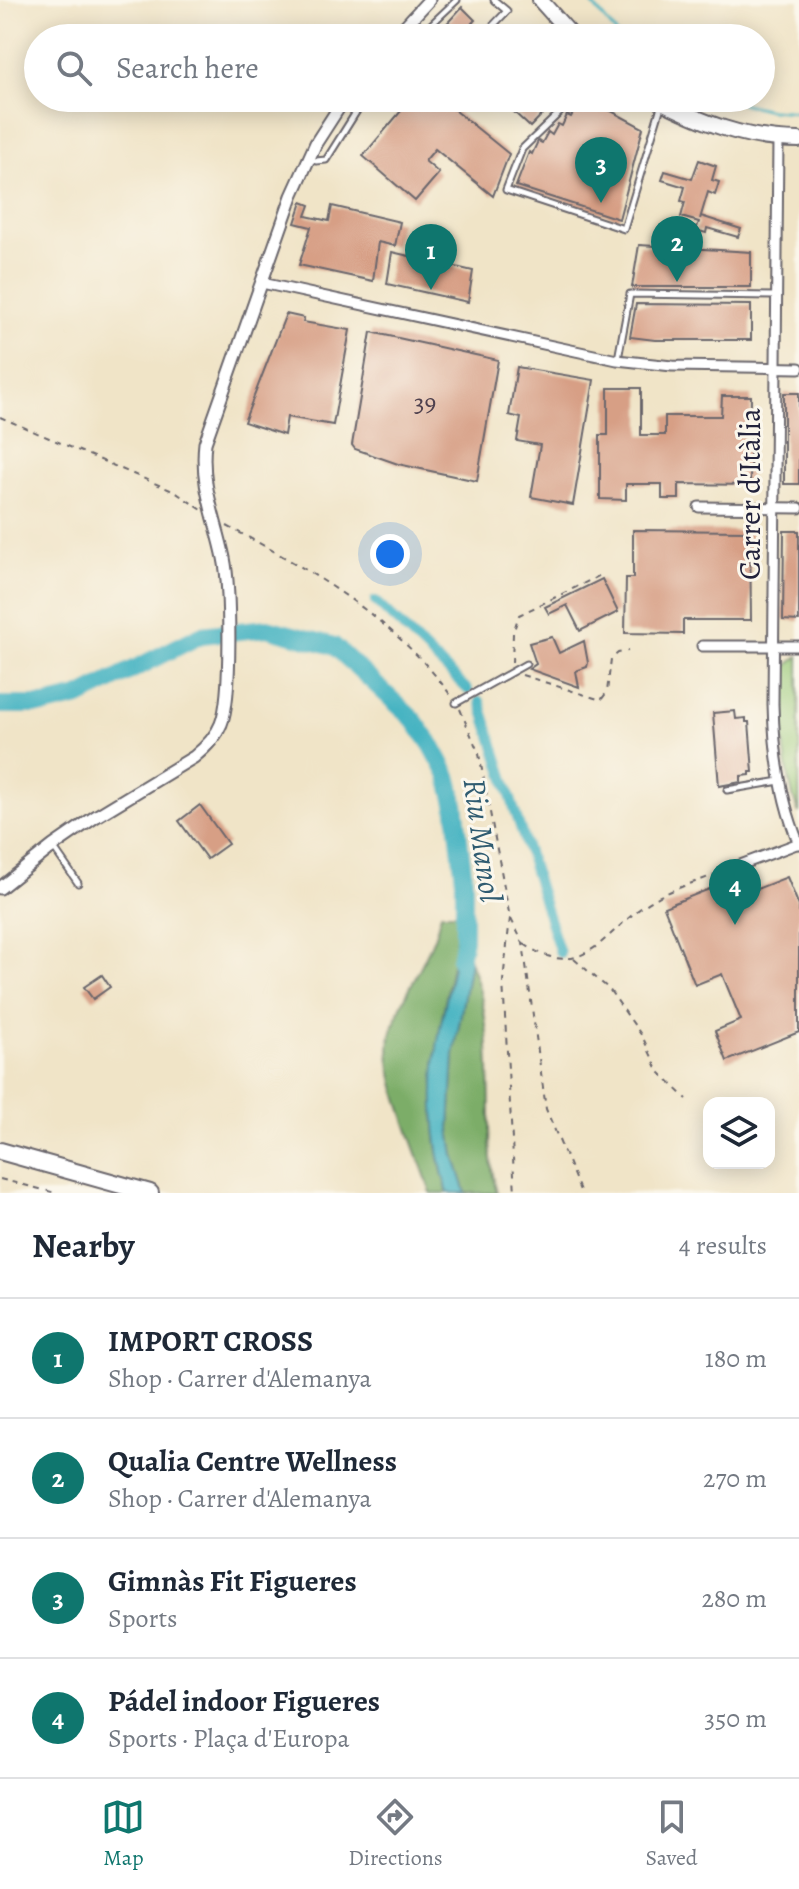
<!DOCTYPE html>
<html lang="en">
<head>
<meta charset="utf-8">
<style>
	:root { --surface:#fff; --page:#f2f2f3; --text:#1f2937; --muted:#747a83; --line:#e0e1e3; --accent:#0f766e }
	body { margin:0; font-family:Alegreya,serif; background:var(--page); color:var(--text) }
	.controls { position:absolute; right:24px; bottom:24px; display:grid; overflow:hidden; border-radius:16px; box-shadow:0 4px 20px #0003 }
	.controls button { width:72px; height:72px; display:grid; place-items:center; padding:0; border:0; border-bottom:2px solid var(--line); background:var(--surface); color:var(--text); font:40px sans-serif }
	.you { position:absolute; left:390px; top:554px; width:28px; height:28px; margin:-20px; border:6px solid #fff; border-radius:50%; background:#1a73e8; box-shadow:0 0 0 12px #1a73e833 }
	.badge { display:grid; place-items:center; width:52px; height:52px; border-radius:50%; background:var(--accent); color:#fff; font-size:26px; font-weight:700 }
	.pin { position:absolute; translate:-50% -66px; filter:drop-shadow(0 2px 4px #0008) }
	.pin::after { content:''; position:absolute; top:42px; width:28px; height:24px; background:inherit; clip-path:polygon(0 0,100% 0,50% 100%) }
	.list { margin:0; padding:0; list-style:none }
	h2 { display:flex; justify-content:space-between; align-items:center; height:104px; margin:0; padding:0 32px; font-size:34px }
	h2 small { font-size:26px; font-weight:400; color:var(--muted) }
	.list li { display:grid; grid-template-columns:52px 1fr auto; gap:24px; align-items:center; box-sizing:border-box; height:120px; padding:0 32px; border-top:2px solid var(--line) }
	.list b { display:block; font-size:30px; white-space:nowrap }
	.list p { margin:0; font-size:26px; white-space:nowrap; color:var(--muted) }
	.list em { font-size:26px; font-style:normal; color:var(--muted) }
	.icon { flex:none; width:44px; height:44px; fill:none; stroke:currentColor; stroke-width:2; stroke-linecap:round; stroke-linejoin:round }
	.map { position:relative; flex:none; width:799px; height:1193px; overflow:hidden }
	.search { position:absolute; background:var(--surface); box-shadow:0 4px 20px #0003; left:24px; right:24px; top:24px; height:88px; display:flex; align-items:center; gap:20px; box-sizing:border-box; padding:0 28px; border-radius:44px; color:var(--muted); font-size:30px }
	.sheet { height:584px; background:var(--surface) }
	nav { display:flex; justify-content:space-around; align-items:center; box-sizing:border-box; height:112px; border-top:2px solid var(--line); background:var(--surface); font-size:22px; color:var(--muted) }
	nav a { display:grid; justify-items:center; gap:4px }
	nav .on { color:var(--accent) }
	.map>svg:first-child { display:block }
	.green { fill:#9ac978; stroke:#5e765a; stroke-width:2 }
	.forest { fill:#7bad68; stroke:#4e6852; stroke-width:2 }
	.water { fill:#46b4c2; stroke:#346b7e; stroke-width:2 }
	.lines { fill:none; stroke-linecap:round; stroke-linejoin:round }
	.stream { stroke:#46b4c2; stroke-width:3 }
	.canal { stroke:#46b4c2; stroke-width:10 }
	.river { stroke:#46b4c2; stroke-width:18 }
	.building { fill:#d79f85 }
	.service-casing { stroke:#6a666c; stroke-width:9 }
	.minor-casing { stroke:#6a666c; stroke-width:13 }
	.tertiary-casing { stroke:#6a666c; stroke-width:15 }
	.secondary-casing { stroke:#6a666c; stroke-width:18 }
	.trunk-casing { stroke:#6a666c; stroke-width:20 }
	.path { stroke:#6a666c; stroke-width:2; stroke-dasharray:6 6; stroke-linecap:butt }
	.service { stroke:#fff; stroke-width:5 }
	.minor { stroke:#fff; stroke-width:9 }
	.tertiary { stroke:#fff; stroke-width:11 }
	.secondary { stroke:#fff; stroke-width:14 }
	.trunk { stroke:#fff; stroke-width:16 }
	.labels { text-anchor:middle; stroke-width:6; stroke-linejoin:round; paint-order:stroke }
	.number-label { font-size:26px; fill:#4f414e }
	.street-label { font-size:30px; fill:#22223b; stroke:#fbf7ec }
	.water-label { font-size:32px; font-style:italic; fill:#305c71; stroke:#fbf7ec }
</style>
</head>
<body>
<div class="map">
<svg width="799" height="1193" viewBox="0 0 799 1193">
	<rect width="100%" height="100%" fill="#fbf7ec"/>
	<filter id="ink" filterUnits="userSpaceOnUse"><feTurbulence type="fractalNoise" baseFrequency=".0125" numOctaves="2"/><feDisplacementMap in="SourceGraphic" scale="16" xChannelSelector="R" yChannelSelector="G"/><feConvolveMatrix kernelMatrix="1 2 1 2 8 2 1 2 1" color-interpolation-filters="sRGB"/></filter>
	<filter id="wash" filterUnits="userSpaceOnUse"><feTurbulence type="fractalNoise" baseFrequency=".006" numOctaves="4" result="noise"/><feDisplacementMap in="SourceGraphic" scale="32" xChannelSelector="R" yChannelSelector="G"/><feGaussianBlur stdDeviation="1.8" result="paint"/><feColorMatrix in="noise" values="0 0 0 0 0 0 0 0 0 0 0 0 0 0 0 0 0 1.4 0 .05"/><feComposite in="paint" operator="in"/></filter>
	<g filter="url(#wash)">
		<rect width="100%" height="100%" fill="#f0e4c7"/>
		<!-- green -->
		<path class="green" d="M799,656V813C786,785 776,696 785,667Z"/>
		<!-- forest -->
		<g class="forest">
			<path d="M441,913H458C456,954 447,989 440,1029C431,1083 431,1141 448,1193H431C419,1155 383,1075 390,1039C399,995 432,959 441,913Z"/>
			<path d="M470,961C491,1012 489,1065 490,1119C490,1145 490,1169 497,1193H466L454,1155L450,1130L454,1054Z"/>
		</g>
		<!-- water -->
		<path class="water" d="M458,913L470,961L454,1054L450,1130L454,1155L466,1193H448C431,1141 430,1076 441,1023C449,986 458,951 458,913Z"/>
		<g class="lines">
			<!-- stream -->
			<g class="stream">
				<polyline points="589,0 620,38"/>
				<polyline points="719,98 770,110 799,112"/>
			</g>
			<!-- canal -->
			<g class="canal">
				<polyline points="375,601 468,690"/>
				<polyline points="480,701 560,953"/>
			</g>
			<!-- river -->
			<polyline class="river" points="0,705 45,705 79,697 201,635 267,628 334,646 414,720 432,746 448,776 455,803 464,880 464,939 460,960"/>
		</g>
		<g id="blocks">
			<!-- building -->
			<g class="building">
				<polygon points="462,7 475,20 472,23 481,30 476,38 449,38 441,30"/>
				<polygon points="412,98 440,98 509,154 493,196 435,149 425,161 439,173 415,201 363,156"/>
				<polygon points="499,98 558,98 530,127"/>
				<polygon points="587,98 643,128 619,219 516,186 529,152 532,154 538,141 542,143 548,132 552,135 558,124 562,126 567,115 571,117 577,106 581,109"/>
				<polygon points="699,160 716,166 712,180 719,182 715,195 708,192 700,219 701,216 741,229 738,237 707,228 706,233 696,230 699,222 681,217 685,202 681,201 685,187 662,180 665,171 692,179"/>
				<polygon points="302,202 310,205 306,216 329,221 332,206 400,222 395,246 378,242 373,281 299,265 311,227 295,223"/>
				<polygon points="639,245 751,252 751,287 632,287"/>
				<polygon points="392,252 473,271 468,302 387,284"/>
				<polygon points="636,304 751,305 751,340 655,340 630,337"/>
				<polygon points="286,314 304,318 303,322 350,330 333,425 287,417 284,435 244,422"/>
				<polygon points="371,332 498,360 477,481 398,464 355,449 352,445"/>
				<polygon points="517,367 594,380 573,505 531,497 540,445 517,441 521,418 509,415"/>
				<polygon points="608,388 641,388 641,435 665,435 665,416 721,416 722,396 751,396 750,485 679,484 679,499 662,499 662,484 626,484 626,500 600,499 600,435 608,435"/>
				<rect x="784" y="393" width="15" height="91"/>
				<polygon points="633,530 750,531 751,620 683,620 683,634 625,633 626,578 633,578"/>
				<polygon points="784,531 799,531 799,621 783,620"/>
				<polygon points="602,579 618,612 580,631 567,605 549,614 545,607"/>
				<polygon points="552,637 559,653 584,641 588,663 587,667 576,671 579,687 529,669 536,664 529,643"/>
				<polygon points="735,711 736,719 746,718 746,722 749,722 753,772 750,772 750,775 741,776 741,782 719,786 713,713"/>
				<polygon points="200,805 228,844 207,859 179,821"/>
				<polygon points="787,877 799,906 799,1032 727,1061 715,1031 741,1020 722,974 695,985 664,907 717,886 724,902"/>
				<polygon points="102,975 110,987 93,999 84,987"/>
			</g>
		</g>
	</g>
	<g filter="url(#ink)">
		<use href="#blocks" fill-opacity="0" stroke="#6a666c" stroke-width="2"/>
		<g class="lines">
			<defs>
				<g id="service">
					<polyline points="408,23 425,38"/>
					<polyline points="421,34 457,0"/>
					<polyline points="481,38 507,11 494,0"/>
					<polyline points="575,98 522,149 506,190 624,229 662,103"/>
					<polyline points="310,159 316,161 326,160 365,98"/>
					<polyline points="618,359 630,294 775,296"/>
					<polyline points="456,703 526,664"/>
					<polyline points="727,790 780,781"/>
					<polyline points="53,847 78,883"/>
				</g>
				<g id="minor">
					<path d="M778,140L773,704C774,752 780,799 799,844"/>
					<polyline points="262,283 617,360 672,366 799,368"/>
					<polyline points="699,507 799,508"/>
					<polyline points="702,646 799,646"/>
					<polyline points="727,870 799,843"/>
				</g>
				<g id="tertiary">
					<polyline points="394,38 429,0"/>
					<path d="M0,888L53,846L95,817L194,757C205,748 216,737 221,724C232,698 230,587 224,558C216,519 200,485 205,443L292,196L316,143L345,98"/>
				</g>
				<g id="secondary">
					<polyline points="540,0 574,38"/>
					<path d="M654,98C701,122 745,140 799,140"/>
				</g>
				<polyline id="trunk" points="0,1151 150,1193"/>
			</defs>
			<!-- service casing -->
			<use href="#service" class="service-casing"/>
			<!-- minor casing -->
			<use href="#minor" class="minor-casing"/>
			<!-- tertiary casing -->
			<use href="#tertiary" class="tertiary-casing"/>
			<!-- secondary casing -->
			<use href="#secondary" class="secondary-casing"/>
			<!-- trunk casing -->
			<use href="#trunk" class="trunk-casing"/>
			<!-- path -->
			<g class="path">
				<polyline points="0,417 175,492 202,510"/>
				<path d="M227,526C311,570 396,619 452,697"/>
				<polyline points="512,663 513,633 519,615 603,574"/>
				<polyline points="522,675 601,700 607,692 611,659 618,653 628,651"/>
				<polyline points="460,709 479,754 510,918 503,981 515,1193"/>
				<polyline points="511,919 523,943 546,1109 581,1193"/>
				<path d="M524,944C586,986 606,927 653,900C672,889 696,882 717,874"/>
				<polyline points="574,959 609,989 642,1036 659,1072 687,1099"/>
				<polyline points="0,1179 56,1193"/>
			</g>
			<!-- service -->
			<use href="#service" class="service"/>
			<!-- minor -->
			<use href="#minor" class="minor"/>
			<!-- tertiary -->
			<use href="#tertiary" class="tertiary"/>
			<!-- secondary -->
			<use href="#secondary" class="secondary"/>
			<!-- trunk -->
			<use href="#trunk" class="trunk"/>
		</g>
	</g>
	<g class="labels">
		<!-- number labels -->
		<g class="number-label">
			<text x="425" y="411">39</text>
		</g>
		<!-- street labels -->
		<g class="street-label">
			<text transform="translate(750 494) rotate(-90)" y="10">Carrer d'Itàlia</text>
		</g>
		<!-- water labels -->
		<g class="water-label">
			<text transform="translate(483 840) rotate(82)" y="11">Riu Manol</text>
		</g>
	</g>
</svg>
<div class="controls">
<button><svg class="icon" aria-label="layers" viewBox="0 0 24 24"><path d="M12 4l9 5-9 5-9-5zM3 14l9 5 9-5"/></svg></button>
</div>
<div class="you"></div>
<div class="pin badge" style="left:431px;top:290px">1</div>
<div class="pin badge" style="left:677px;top:282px">2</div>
<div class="pin badge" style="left:601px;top:203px">3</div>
<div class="pin badge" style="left:735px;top:925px">4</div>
<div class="search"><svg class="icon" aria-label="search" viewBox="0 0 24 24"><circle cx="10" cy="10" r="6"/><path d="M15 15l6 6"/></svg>Search here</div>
</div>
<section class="sheet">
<h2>Nearby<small>4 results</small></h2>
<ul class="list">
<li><span class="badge">1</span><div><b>IMPORT CROSS</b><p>Shop · Carrer d'Alemanya</p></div><em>180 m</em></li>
<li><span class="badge">2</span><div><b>Qualia Centre Wellness</b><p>Shop · Carrer d'Alemanya</p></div><em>270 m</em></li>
<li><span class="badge">3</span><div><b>Gimnàs Fit Figueres</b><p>Sports</p></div><em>280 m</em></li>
<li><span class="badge">4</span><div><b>Pádel indoor Figueres</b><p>Sports · Plaça d'Europa</p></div><em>350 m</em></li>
</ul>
</section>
<nav>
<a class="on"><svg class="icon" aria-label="map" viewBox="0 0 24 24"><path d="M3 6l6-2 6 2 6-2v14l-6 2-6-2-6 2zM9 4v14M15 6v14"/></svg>Map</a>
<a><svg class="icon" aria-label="directions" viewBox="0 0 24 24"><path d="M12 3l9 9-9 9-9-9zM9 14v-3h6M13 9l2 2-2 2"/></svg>Directions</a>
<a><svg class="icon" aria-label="saved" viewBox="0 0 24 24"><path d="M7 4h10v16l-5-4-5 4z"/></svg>Saved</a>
</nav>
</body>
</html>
